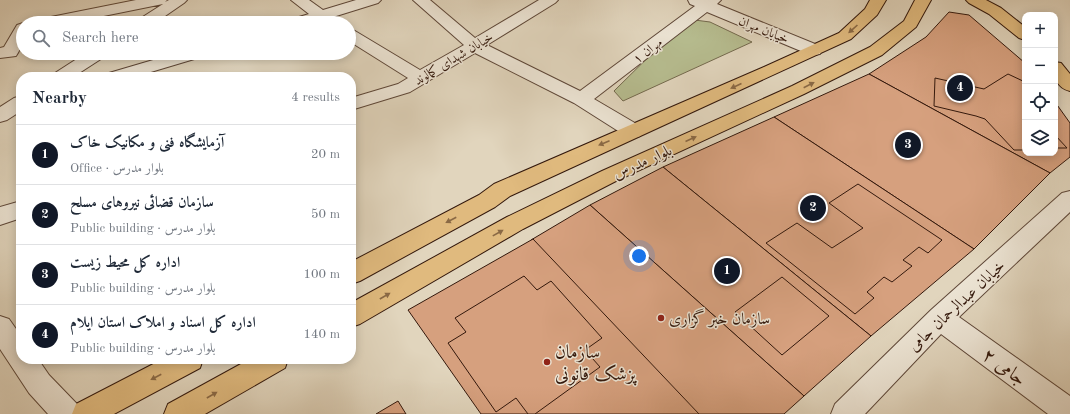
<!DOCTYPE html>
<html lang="en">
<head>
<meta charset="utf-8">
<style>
	:root { --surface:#fff; --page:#f2f2f3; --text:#1f2937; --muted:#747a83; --line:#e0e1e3; --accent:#111827 }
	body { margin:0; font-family:"Old Standard TT",Amiri,serif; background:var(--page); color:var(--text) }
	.controls { position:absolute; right:12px; top:12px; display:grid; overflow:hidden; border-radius:8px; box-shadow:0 2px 10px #0003 }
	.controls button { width:36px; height:36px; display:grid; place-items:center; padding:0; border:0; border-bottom:1px solid var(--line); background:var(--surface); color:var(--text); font:20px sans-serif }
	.you { position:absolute; left:639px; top:256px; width:14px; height:14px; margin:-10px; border:3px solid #fff; border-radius:50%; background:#1a73e8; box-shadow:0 0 0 6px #1a73e833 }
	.badge { display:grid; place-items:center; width:26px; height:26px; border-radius:50%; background:var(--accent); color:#fff; font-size:13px; font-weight:700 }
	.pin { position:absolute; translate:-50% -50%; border:2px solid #fff; box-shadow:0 1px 4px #0006 }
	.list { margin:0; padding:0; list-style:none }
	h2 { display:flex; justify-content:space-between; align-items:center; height:52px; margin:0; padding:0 16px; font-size:17px }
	h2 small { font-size:13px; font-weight:400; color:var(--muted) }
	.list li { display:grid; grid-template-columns:26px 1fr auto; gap:12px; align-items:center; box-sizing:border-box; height:60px; padding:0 16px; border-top:1px solid var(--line) }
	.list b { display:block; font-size:15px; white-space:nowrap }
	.list p { margin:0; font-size:13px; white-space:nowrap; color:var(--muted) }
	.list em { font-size:13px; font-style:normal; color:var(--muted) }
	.icon { flex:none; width:22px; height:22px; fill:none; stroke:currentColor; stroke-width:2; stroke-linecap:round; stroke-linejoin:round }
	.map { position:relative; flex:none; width:1070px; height:414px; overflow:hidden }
	.search { position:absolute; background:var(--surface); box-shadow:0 2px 10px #0003; left:16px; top:16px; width:340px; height:44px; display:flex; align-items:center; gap:10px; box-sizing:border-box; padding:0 14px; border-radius:22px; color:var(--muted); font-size:15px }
	.panel { position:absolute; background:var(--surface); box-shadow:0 2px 10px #0003; left:16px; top:72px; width:340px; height:292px; border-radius:16px }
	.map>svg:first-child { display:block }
	.green { fill:#b6bc8f; stroke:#746a4e }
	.building { fill:#d6a07e; stroke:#33180c }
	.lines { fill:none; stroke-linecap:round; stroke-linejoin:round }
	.minor-casing { stroke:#5e4738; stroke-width:2 }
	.major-casing { stroke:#33180c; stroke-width:2 }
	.minor { fill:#ece4d4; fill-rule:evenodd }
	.major { fill:#e0ba7e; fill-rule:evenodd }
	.oneway { fill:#8a6945 }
	.poi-dot { fill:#8f2418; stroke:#ece4d4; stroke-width:1.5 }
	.labels { text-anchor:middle; stroke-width:3; stroke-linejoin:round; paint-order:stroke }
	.far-street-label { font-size:13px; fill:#33180c; stroke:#ece4d4 }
	.street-label { font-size:16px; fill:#33180c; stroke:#ece4d4 }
	.poi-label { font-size:16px; fill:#33180c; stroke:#ece4d4; text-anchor:start }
	.near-poi-label { font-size:19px; fill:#33180c; stroke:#ece4d4; text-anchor:start }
	.near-street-label { font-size:19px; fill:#33180c; stroke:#ece4d4 }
</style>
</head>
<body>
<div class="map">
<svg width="1070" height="414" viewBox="0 0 1070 414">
	<rect width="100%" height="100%" fill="#e1d5bd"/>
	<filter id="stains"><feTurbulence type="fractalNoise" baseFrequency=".005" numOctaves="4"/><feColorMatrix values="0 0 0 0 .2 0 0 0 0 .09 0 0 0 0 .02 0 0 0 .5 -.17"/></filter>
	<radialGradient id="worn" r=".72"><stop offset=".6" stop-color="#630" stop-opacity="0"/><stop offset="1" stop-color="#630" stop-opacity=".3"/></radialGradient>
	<!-- green -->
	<polygon class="green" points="687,19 710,22 752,42 623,101 614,91"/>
	<!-- building -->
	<g class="building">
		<polygon points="949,12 969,15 1025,63 1025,153 1055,153 1055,102 1070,123 1070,157 1050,173 869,74 926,37"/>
		<polygon points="869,74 1050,173 974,249 774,117"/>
		<polygon points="1008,74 1025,82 1025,150 1014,150 985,119 976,116 934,106 935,78 984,89"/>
		<polygon points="774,117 974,249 871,336 663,167"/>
		<polygon points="1055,135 1067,148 1055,148"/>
		<polygon points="663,167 871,336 804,396 590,205"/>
		<polygon points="858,184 942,240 928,253 919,247 903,260 912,266 892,282 884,277 867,292 874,298 855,314 766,243 797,223 832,248 863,228 829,203"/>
		<polygon points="590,205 804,396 784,414 695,414 531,240"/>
		<polygon points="533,239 699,414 481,414 408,310"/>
		<polygon points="524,276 537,290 551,281 602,338 585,350 600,367 535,414 528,414 516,398 496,412 448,343 466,332 455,318"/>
		<polygon points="782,277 829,316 782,355 735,312"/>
		<polygon points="398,401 406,414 376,414"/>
	</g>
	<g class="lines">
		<defs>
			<g id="minor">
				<polygon points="136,0 167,0 165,2 169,0 187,0 184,3 155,23 136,23 138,20 163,4 69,23 38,23 40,20 46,18"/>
				<polygon points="291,0 309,0 323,10 356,0 381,0 378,3 333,17 337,21 336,23 321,23 319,21 312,23 287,23 289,20 309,14"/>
				<polygon points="413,0 430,0 475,38 539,0 558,0 555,3 487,45 580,91 695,6 690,4 688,0 721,0 717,4 820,46 822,50 820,54 814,55 808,54 707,12 594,99 640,126 643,131 640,136 633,138 626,136 574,103 475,53 410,92 351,110 351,98 398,84 408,78 349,41 349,29 355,31 420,70 464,45"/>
				<path d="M23,23C23,37 24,44 16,56L0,58V48L4,47L17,25Z"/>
				<polygon points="86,53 107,53 104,57 73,77 52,77 55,73"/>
				<polygon points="177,53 204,53 201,57 134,77 106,77 109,73"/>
				<polygon points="21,96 21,111 7,120 0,122 0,107 14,98"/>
				<polygon points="1070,191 1070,212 959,317 1070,396 1070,414 1048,414 941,334 865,414 831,414 835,404 931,310 1062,193"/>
				<polygon points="21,201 21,218 0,225 0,207"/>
				<polygon points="0,316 9,319 21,336 21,359 38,359 49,375 77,404 81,414 48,414 29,393 0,349"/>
			</g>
			<g id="major">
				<polygon points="870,0 886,0 877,15 851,39 510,196 495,207 360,281 351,284 351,262 479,195 494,184 764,67 839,33 865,9"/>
				<polygon points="915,0 931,0 916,27 882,55 804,94 616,181 523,229 360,324 351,327 351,303 507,217 602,171 792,86 870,47 904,21"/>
				<polygon points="966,0 986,0 1001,8 1025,27 1025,40 1019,38 989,14 969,3"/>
				<path d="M1055,62L1061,63L1070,74V91C1054,87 1055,75 1055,62Z"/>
				<polygon points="163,359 203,359 200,368 114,414 72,414 76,404"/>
				<polygon points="250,359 288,359 285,368 205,414 164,414 168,404"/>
			</g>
		</defs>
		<!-- minor casing -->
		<use href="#minor" class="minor-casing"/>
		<!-- major casing -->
		<use href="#major" class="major-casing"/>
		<!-- minor -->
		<use href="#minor" class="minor"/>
		<!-- major -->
		<use href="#major" class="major"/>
	</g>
	<!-- one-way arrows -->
	<defs><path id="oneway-solid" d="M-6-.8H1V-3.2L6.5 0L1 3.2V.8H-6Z"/></defs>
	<g class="oneway">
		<use href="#oneway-solid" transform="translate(853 29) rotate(138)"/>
		<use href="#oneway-solid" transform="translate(809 85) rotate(-27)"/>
		<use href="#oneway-solid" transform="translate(736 86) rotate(156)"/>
		<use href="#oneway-solid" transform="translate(691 139) rotate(-24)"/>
		<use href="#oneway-solid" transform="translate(604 143) rotate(157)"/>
		<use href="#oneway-solid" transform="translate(451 220) rotate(152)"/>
		<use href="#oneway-solid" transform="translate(498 233) rotate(-29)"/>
		<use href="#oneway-solid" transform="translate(385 296) rotate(-30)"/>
		<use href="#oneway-solid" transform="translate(156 377) rotate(152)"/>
		<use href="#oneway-solid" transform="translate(212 395) rotate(-30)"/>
	</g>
	<!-- markers -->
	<g class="poi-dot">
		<circle cx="661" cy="318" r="4"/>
		<circle cx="547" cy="362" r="4"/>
	</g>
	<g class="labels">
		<!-- far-street labels -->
		<g class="far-street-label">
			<text transform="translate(764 29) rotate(22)" y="5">خیابان مهران</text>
			<text transform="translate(647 50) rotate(-37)" y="5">مهران ۱</text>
			<text transform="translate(453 58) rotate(-31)" y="5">خیابان شهدای کمالوند</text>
		</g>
		<!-- street labels -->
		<g class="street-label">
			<text transform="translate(642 161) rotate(-24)" y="6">بلوار مدرس</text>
			<text transform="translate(956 305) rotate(-43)" y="6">خیابان عبدالرحمان جامی</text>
		</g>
		<!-- poi labels -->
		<g class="poi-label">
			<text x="669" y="324">سازمان خبر گزاری</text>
		</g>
		<!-- near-poi labels -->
		<g class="near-poi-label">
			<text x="555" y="358">سازمان<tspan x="555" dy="22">پزشک قانونی</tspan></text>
		</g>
		<!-- near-street labels -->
		<g class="near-street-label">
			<text transform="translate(1005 366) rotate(36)" y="7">جامی ۲</text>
		</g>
	</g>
	<rect width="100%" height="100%" filter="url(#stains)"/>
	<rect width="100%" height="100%" fill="url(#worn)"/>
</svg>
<div class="controls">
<button>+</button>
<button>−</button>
<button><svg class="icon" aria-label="locate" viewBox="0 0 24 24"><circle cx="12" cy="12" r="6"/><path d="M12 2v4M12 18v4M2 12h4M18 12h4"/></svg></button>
<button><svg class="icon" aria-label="layers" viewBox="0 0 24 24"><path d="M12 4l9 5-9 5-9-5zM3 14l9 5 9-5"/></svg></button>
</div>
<div class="you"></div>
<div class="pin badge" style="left:727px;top:271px">1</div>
<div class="pin badge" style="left:813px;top:208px">2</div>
<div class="pin badge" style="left:908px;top:145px">3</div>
<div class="pin badge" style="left:960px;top:88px">4</div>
<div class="search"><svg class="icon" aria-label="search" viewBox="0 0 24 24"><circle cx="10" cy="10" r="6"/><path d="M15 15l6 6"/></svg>Search here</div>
<section class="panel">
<h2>Nearby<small>4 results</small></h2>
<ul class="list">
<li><span class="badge">1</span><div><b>آزمایشگاه فنی و مکانیک خاک</b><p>Office · بلوار مدرس</p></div><em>20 m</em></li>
<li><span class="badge">2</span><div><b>سازمان قضائی نیروهای مسلح</b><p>Public building · بلوار مدرس</p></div><em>50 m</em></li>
<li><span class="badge">3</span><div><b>اداره کل محیط زیست</b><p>Public building · بلوار مدرس</p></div><em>100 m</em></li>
<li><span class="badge">4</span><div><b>اداره کل اسناد و املاک استان ایلام</b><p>Public building · بلوار مدرس</p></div><em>140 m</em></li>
</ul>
</section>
</div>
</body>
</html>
